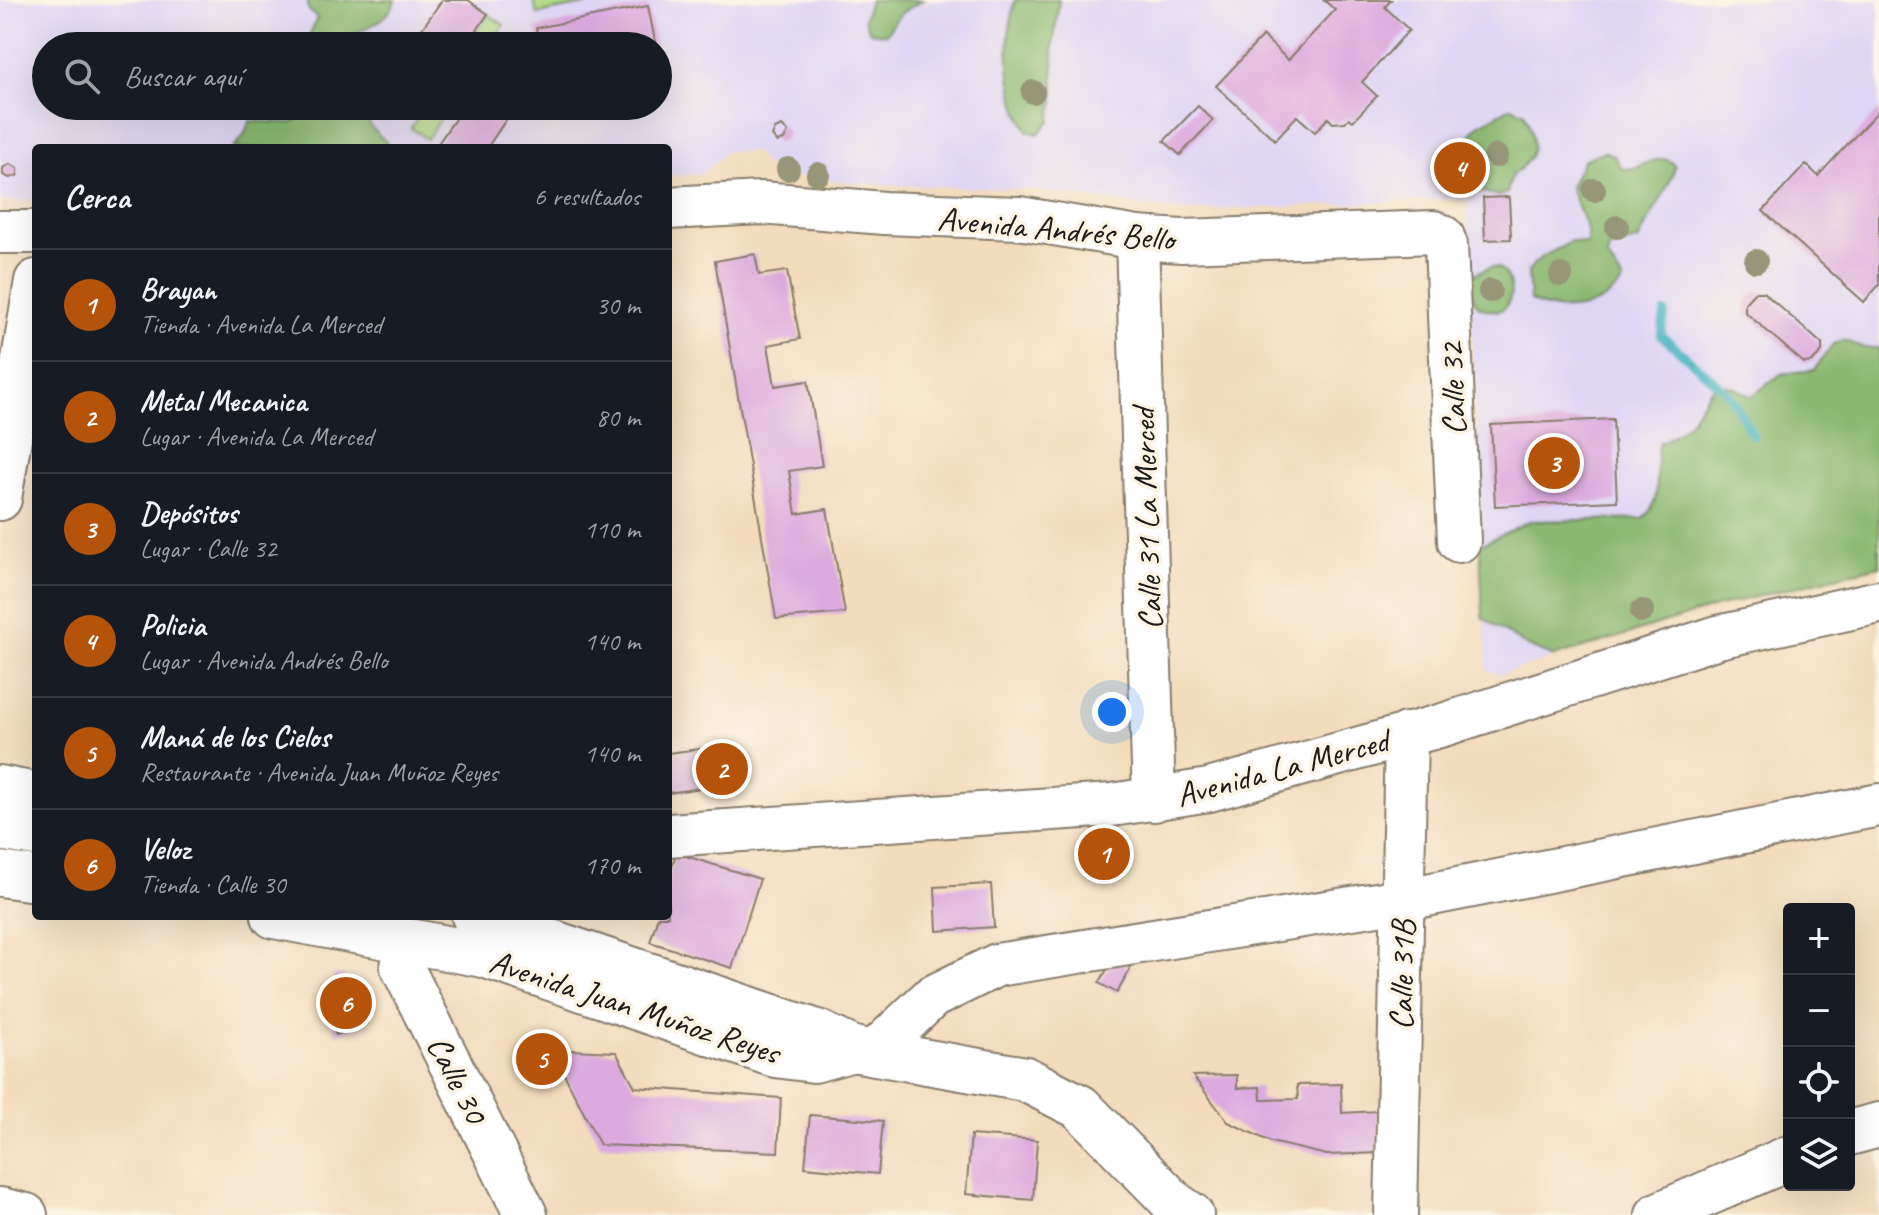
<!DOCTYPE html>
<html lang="es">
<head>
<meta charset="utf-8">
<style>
	:root { --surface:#171b24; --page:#242831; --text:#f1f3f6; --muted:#9ea1a6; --line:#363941; --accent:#b45309 }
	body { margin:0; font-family:Caveat,sans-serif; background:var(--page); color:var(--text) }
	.controls { position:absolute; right:24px; bottom:24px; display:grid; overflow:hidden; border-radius:8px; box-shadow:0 8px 32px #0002 }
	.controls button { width:72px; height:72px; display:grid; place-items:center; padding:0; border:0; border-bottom:2px solid var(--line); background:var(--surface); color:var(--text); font:40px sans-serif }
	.you { position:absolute; left:1112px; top:712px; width:28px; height:28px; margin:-20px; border:6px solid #fff; border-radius:50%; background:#1a73e8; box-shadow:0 0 0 12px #1a73e833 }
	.badge { display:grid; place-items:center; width:52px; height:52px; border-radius:50%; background:var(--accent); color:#fff; font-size:26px; font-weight:700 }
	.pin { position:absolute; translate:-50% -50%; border:4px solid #fff; box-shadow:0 2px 8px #0006 }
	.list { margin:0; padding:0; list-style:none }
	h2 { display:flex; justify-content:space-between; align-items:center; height:104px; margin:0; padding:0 32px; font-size:34px }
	h2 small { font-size:26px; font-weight:400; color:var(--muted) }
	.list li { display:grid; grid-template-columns:52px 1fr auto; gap:24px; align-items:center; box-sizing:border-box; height:112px; padding:0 32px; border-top:2px solid var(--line) }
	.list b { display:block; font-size:30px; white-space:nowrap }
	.list p { margin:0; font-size:26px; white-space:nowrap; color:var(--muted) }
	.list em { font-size:26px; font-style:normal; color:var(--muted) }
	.icon { flex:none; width:44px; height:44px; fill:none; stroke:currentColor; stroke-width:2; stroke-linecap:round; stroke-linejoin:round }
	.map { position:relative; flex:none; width:1879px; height:1215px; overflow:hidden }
	.search { position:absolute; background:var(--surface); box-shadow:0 8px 32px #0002; left:32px; top:32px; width:640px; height:88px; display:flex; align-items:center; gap:20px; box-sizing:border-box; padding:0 28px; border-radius:44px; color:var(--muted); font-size:30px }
	.panel { position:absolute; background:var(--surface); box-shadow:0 8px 32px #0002; left:32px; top:144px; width:640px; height:776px; border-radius:8px }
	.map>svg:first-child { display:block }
	.built { fill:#dfd5f5; fill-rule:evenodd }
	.green { fill:#add783; stroke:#647a50; stroke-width:2 }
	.forest { fill:#8ab871; stroke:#536a46; stroke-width:2 }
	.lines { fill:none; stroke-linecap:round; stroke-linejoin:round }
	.stream { stroke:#46b4c1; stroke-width:9 }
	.building { fill:#dcaade }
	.minor-casing { stroke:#877c6c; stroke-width:46 }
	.major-casing { stroke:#877c6c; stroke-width:48 }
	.minor { stroke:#fff; stroke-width:42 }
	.major { stroke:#fff; stroke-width:44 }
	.tree { fill:#989678 }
	.labels { text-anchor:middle; stroke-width:7; stroke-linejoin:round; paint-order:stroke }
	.street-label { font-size:34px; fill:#1c1c1c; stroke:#fcf5e5 }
</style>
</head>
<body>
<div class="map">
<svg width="1879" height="1215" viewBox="0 0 1879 1215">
	<rect width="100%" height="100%" fill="#fcf5e5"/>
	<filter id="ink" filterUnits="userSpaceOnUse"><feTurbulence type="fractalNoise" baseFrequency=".0125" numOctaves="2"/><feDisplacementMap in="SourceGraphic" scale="16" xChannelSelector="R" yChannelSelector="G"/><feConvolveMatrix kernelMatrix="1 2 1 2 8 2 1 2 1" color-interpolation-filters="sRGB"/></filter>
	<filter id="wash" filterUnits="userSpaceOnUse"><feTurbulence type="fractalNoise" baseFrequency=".006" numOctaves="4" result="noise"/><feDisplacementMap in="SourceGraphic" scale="32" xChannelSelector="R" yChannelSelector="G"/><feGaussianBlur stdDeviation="1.8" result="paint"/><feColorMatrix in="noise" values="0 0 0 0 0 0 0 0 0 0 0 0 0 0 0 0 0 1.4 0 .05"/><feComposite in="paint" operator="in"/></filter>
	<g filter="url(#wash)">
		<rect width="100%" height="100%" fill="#f2dcbc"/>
		<!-- built -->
		<path class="built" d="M0,0H1879V566L1719,606L1498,675L1487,670L1466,199L1182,211L1022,189L868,184L776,175L754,152L727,151L702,174L668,176V148H36V200L0,202ZM46,46H658V106H46Z"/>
		<!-- green -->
		<g class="green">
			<polygon points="534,0 611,0 537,14"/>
			<polygon points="488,14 504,25 490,46 466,46"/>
			<polygon points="425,106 449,106 427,139 411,128"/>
		</g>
		<!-- forest -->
		<g class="forest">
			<path d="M308,0H395C387,29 353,26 339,46H305L317,18L308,9Z"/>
			<polygon points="870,0 922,0 900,14 886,34 870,32 864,19"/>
			<path d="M1015,0H1059L1053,46L1054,101L1050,121L1038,134L1028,131C1006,94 1004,40 1015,0Z"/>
			<polygon points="318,106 369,106 370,126 392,148 233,148 243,137 250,121 291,123"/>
			<path d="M1511,107L1524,112C1535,139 1541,155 1512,175L1507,193L1498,196L1478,191L1475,162L1466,141L1478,125Z"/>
			<path d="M1604,151L1614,156L1621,168C1641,174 1659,147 1675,166C1671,186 1648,219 1638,241L1610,247L1607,257L1623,281C1603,311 1561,316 1530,301L1528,271C1540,253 1555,253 1571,241L1587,244V230L1570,187L1583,160Z"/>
			<path d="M1490,267L1499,268C1512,277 1516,299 1502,310C1476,313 1470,300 1470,276Z"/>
			<path d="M1843,340L1864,348H1879V566L1719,606L1554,657L1527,646L1483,618L1480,545L1529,521L1642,519C1666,501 1652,470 1659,443C1669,438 1683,430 1690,421C1711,392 1710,370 1751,397L1781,374L1814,370L1833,344Z"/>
		</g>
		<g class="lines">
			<!-- stream -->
			<polyline class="stream" points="1665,313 1661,335 1730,395 1753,436"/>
		</g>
		<g id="blocks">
			<!-- building -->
			<g class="building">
				<polygon points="442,0 468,0 488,14 466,46 410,46"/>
				<polygon points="1324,0 1391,0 1385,7 1409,30 1362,82 1377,96 1353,121 1349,118 1345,122 1333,123 1328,118 1315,132 1297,116 1275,140 1216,86 1263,36 1288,60 1335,10"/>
				<polygon points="648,6 656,46 539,46 536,28"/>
				<polygon points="464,106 515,106 487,148 441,148 437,145"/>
				<polygon points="1198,106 1213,120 1180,155 1164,141"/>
				<polygon points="1879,110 1879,285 1864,302 1763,211 1806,164 1818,176"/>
				<polygon points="782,126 788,132 784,140 777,142 772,136 775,129"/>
				<polygon points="1464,163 1469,172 1466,179 1456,179 1452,172 1456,164"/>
				<polygon points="10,164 18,168 18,175 10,178 3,175 3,168"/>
				<polygon points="1509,197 1511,239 1485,240 1483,198"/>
				<polygon points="755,254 759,275 787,271 800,339 768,345 775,386 808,381 822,466 789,471 796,514 827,509 845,613 776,619 715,261"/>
				<polygon points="1755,292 1763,292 1822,344 1822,352 1812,362 1804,363 1745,312 1745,303"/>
				<polygon points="1613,419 1617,501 1495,506 1491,425"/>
				<polygon points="707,748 708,754 731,751 735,783 668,793 668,753"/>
				<polygon points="1120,839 1122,867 1087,870 1085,842"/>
				<polygon points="676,853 760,879 732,968 650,942 658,916 668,916 668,880"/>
				<polygon points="991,884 994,927 937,931 935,887"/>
				<polygon points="1114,958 1131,968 1117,993 1099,983"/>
				<polygon points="334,974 343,975 352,984 367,1023 336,1035 331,1023"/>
				<polygon points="570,1050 616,1052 635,1087 781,1098 778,1152 600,1145 557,1060"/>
				<polygon points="1237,1075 1237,1088 1260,1087 1261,1100 1298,1099 1297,1085 1341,1084 1342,1113 1378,1111 1379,1153 1327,1155 1271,1142 1228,1122 1193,1076"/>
				<polygon points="810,1115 883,1121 878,1174 805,1167"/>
				<polygon points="971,1135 1037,1140 1033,1200 966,1194"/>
			</g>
		</g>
	</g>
	<g filter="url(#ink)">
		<use href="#blocks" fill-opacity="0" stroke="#877c6c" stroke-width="2"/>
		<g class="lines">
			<defs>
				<g id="minor">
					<polyline points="668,208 761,203 884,213 1019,218 1137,238 1182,241 1434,232 1443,237 1446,245 1459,541"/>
					<polyline points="0,232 36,232"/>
					<polyline points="1137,238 1154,800"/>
					<polyline points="0,499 36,281"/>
					<polyline points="0,787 36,794"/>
					<polyline points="668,835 1112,805 1209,790 1443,725 1718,637 1879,602"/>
					<polyline points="408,940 402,967 526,1215"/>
					<polyline points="873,1053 932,997 997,965 1402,900 1879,805"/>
					<polyline points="0,1209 26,1215"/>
					<polyline points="1396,1215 1406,734"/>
				</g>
				<g id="major">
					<polyline points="0,828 36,834"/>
					<polyline points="0,874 36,879"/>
					<polyline points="274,916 484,955 775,1055 814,1060 853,1049"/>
					<polyline points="474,916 817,1032 853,1049 1025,1079 1080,1107 1175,1204 1191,1215"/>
					<polyline points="1849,1133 1879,1125"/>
					<polyline points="1658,1215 1789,1158"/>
				</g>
			</defs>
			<!-- minor casing -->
			<use href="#minor" class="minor-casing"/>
			<!-- major casing -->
			<use href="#major" class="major-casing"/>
			<!-- minor -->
			<use href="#minor" class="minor"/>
			<!-- major -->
			<use href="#major" class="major"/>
		</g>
		<!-- trees -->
		<g class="tree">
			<circle cx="1033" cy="92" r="12"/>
			<circle cx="1496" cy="156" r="12"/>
			<circle cx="788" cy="169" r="12"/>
			<circle cx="818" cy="174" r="12"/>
			<circle cx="1594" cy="190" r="12"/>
			<circle cx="1617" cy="227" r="12"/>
			<circle cx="1756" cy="261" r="12"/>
			<circle cx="1561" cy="275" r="12"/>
			<circle cx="1490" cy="291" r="12"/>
			<circle cx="1642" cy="611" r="12"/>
		</g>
	</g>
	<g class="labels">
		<!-- street labels -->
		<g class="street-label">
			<text transform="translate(1056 228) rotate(5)" y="12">Avenida Andrés Bello</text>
			<text transform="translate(1452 389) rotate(-92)" y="12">Calle 32</text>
			<text transform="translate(1146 519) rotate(-92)" y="12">Calle 31 La Merced</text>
			<text transform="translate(1282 767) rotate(-15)" y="12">Avenida La Merced</text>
			<text transform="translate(1401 975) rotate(-89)" y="12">Calle 31B</text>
			<text transform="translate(635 1006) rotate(18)" y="12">Avenida Juan Muñoz Reyes</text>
			<text transform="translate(458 1079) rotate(63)" y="12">Calle 30</text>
		</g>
	</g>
</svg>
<div class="controls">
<button>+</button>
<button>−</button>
<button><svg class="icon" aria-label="locate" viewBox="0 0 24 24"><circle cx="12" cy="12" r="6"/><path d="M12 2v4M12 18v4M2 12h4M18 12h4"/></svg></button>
<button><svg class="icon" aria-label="layers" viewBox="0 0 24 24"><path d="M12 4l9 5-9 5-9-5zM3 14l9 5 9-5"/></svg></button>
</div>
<div class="you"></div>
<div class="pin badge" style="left:1104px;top:854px">1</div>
<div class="pin badge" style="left:722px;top:769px">2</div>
<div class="pin badge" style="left:1554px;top:463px">3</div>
<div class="pin badge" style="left:1460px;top:168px">4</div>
<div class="pin badge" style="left:542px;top:1059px">5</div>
<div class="pin badge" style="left:346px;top:1003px">6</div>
<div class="search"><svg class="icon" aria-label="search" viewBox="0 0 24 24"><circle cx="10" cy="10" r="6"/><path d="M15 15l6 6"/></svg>Buscar aquí</div>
<section class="panel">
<h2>Cerca<small>6 resultados</small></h2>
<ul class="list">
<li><span class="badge">1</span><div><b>Brayan</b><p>Tienda · Avenida La Merced</p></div><em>30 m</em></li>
<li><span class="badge">2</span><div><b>Metal Mecanica</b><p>Lugar · Avenida La Merced</p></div><em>80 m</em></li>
<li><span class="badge">3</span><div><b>Depósitos</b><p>Lugar · Calle 32</p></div><em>110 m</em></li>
<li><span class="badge">4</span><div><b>Policia</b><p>Lugar · Avenida Andrés Bello</p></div><em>140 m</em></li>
<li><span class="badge">5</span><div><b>Maná de los Cielos</b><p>Restaurante · Avenida Juan Muñoz Reyes</p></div><em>140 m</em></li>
<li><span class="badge">6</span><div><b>Veloz</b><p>Tienda · Calle 30</p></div><em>170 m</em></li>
</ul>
</section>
</div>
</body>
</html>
